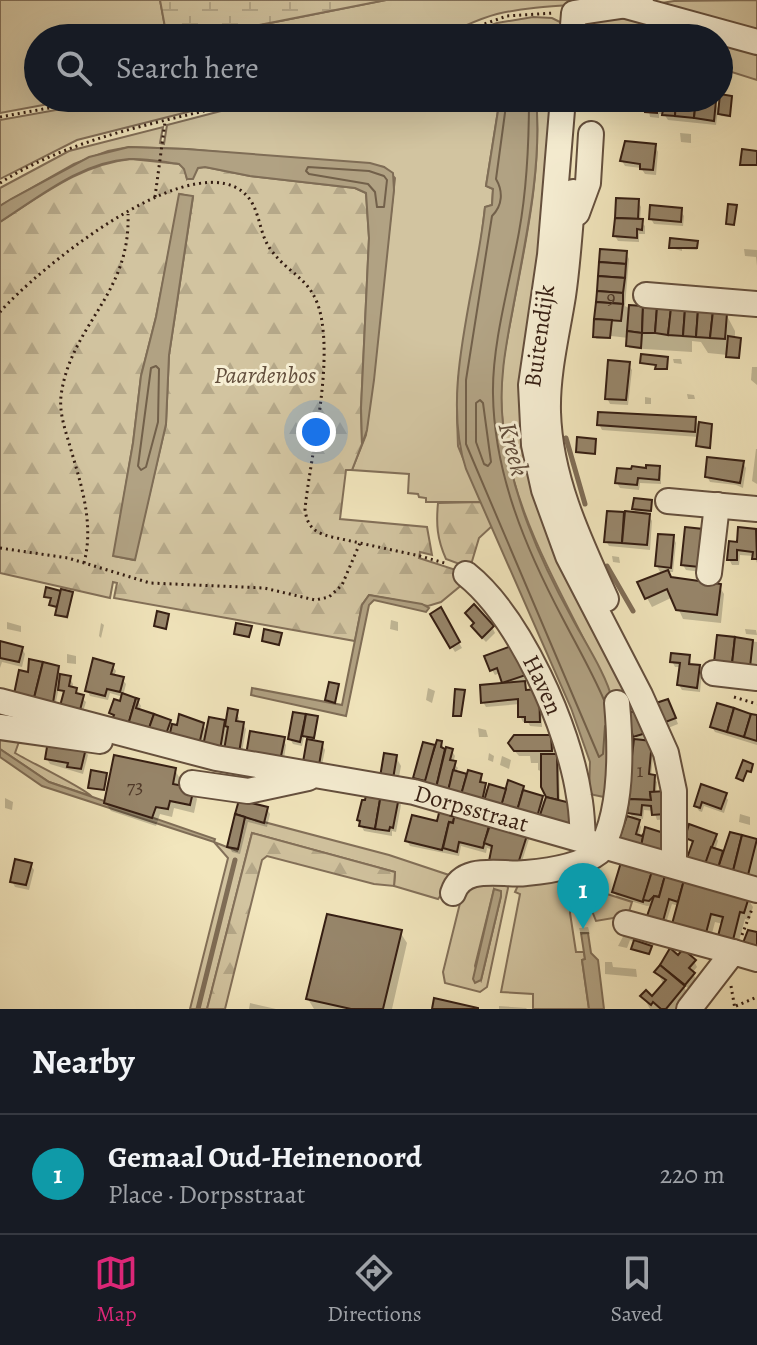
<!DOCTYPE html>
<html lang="en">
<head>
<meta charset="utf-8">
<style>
	:root { --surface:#171b24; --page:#20242c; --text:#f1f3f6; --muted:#9ea1a6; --line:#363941; --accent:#db2777 }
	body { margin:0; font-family:Alegreya,serif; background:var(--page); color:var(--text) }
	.you { position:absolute; left:316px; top:432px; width:28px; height:28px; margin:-20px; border:6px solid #fff; border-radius:50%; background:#1a73e8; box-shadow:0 0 0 12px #1a73e833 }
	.badge { display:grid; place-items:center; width:52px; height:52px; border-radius:50%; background:var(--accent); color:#fff; font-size:26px; font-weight:700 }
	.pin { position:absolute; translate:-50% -66px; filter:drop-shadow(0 2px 4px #0008) }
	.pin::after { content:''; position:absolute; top:42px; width:28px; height:24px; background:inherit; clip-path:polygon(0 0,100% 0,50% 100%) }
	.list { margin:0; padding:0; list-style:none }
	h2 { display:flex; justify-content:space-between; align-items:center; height:104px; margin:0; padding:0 32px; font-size:34px }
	h2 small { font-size:26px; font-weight:400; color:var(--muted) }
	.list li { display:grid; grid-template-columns:52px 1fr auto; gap:24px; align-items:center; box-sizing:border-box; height:120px; padding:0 32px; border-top:2px solid var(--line) }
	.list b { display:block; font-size:30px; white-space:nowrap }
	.list p { margin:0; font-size:26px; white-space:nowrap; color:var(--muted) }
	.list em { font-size:26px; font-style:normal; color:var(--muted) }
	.icon { flex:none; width:44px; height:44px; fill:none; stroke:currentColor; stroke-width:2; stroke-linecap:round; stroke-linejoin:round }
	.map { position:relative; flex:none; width:757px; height:1009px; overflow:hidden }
	.search { position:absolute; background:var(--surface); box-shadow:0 8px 32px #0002; left:24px; right:24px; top:24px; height:88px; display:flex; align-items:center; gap:20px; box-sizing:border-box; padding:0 28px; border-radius:44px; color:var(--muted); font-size:30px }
	.sheet { height:224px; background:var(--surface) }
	nav { display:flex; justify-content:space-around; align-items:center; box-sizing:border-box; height:112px; border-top:2px solid var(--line); background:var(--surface); font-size:22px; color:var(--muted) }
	nav a { display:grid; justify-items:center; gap:4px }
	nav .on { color:var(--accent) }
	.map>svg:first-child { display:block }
	.grass { fill:#d2c4a0; stroke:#837059; stroke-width:2; fill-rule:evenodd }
	.forest { fill:url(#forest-firs); stroke:#837059; stroke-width:2; fill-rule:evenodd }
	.wetland { fill:url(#wetland-marsh); stroke:#837059; stroke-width:2 }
	.water { fill:#b1a283; stroke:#7f6d56; stroke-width:2 }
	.shadow { fill:#0003 }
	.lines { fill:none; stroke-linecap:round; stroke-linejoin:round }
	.shore { stroke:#72604a; stroke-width:2 }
	.stream { stroke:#7f6d56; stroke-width:5 }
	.building { fill:#97866b; stroke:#341d12; stroke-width:2 }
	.minor-casing { stroke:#644f3d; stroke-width:28 }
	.path { stroke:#341d12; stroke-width:3; stroke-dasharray:2 4; stroke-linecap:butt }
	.minor { stroke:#f7efd4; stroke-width:24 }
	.labels { text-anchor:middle; stroke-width:6; stroke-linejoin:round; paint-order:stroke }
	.number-label { font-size:20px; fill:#4d3728 }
	.street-label { font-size:24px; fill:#341d12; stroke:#f7efd4 }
	.park-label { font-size:24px; font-style:italic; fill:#634f3d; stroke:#f7efd4 }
	.water-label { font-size:26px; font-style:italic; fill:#604c3a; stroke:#f7efd4 }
</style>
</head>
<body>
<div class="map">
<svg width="757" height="1009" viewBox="0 0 757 1009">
	<defs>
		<pattern id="forest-firs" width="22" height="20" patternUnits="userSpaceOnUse" patternTransform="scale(2)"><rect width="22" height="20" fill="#d2c4a0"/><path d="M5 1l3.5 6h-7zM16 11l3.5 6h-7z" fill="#b5a889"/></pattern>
		<pattern id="wetland-marsh" width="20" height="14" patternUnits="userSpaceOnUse" patternTransform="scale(2)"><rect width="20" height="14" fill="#d2c4a0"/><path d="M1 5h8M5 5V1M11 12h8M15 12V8" fill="none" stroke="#b5a889"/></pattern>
	</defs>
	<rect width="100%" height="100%" fill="#f2e6bd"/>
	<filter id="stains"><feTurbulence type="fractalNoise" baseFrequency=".0025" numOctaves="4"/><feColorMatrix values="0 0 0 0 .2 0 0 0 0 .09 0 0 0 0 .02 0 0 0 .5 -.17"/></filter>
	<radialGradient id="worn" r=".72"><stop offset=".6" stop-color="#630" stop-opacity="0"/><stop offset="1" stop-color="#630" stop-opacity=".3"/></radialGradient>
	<!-- grass -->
	<g class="grass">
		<polygon points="0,0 160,0 167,38 38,38 38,98 81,98 0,113"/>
		<path d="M386,0H628C585,6 539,4 497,14C481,18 465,26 450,32L441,28L389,38H194Z"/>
		<polygon points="757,0 757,39 649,5 674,1"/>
		<polygon points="613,16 659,22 654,38 629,33 627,38 579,38 589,24"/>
		<polygon points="533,17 552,18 566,25 568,38 455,38 497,23"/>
		<polygon points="735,41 757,46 757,80 719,68 719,48"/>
		<polygon points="123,98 243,98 77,140 0,179 0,120"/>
		<polygon points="271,98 500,98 486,186 493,189 492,205 485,207 478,265 458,380 457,417 458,446 481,502 426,502 426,498 419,497 418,494 408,493 409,474 352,470 366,435 395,178 384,167 186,149 129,147 108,151 74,164 0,206 0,188 69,151 163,127 160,143 164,144 167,125"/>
		<path d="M536,98H560L528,381L639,700L612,698C568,598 501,506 501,393C501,362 509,332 514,303C527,236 542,166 536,98Z"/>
		<path d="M0,731L21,736L15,753C30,762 84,788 91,796L49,782L0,749Z"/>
		<polygon points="245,817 389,855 449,875 446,888 438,899 394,886 395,872 252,833 207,1009 190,1009 228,858 214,842 237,851"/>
		<polygon points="560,879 588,885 588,888 632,902 627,918 619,917 596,921 583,888 573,886 570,913 576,952 584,952 585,959 582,960 589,1009 533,1009 533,994 501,992 520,894 515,892 520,881"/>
		<path d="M507,882L508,888L487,987L480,992L445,983L443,972L463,891L470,883ZM494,889L501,896L481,980L475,966Z"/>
	</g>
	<!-- forest -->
	<g class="forest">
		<path d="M131,159L179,164L184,167L187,179L198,168L205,167L250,176L355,188L366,193L369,238L361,408L362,444L352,470H346L340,519L427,527L432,555L420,552L419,558L453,569L464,583L441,602L428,606L369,595L362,605L355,641L114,598L117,583L113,582L110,598L0,573V222C41,196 81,164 131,159ZM180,194L193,197L169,355L166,424L134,560L114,556L133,443L141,376L156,317Z"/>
		<path d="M481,502L492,526L479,538L470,568L446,559C437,539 436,524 438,503Z"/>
		<polygon points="252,833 395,872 394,886 374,884 267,856 262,860 225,1009 207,1009"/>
	</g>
	<!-- wetland -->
	<polygon class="wetland" points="160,0 386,0 194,38 167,38"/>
	<!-- water -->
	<g class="water">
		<path d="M500,98H536C542,164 527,232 515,297C507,340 498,380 503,424C511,493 538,557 572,618C583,639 608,677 612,700C616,731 610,766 604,797L589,794L590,762L571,708L466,469C440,391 477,288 485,207L492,205L493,189L486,186Z"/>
		<path d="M129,147L186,149L370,163L384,167L393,173L394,190L374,380L367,430L362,444L361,408L369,238L366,193L355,188L250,176L205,167L198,168L193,179H187L184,169L179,164C163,162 146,158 129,159C81,162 39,197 0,222V206L11,199L89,157Z"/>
		<polygon points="179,194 193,196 169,355 166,424 135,560 113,556 133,443 141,376 156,317"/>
		<polygon points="369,595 422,604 429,608 426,612 374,600 369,605 346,716 251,695 252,688 342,705 362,605"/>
		<polygon points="0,749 49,782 215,839 214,842 42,786 0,757"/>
		<polygon points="494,889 501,891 501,896 481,980 475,983 473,979"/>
		<polygon points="581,933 588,933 591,953 598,960 604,1009 589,1009 582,960 585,959"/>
	</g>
	<!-- shadow -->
	<g class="shadow">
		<polygon points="672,31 693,35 695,38 671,38"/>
		<polygon points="633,98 668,98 715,103 720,112 731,98 732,100 730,117 721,116 718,110 716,125 668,120 664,114 659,114 659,118 650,117 648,105 636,105"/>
		<polygon points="680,133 691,134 691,143 681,142"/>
		<polygon points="655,146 658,152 656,175 645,174 641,168 625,166 622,161"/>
		<polygon points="638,201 641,207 640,221 645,226 645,234 639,234 639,242 618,241 615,236"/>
		<polygon points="680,210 684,216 683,226 654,224 651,219"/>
		<polygon points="697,243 697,250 682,249 682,251 671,248"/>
		<polygon points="744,249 757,250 757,266 756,257 745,256"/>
		<polygon points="626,253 629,259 625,306 632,310 726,314 735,331 735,339 741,341 739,359 730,358 728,355 708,353 701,342 692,341 692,352 629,348 629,338 611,336 611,339 596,339"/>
		<polygon points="673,359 681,359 682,364 674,363"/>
		<polygon points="628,364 632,370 628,405 610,404 607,398"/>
		<polygon points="752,367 757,367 757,385 751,380"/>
		<polygon points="687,394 694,395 695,399 688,399"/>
		<polygon points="645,397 651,398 651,404 645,404"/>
		<polygon points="695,419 698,424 712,428 710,449 700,448 699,437 602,430 599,424"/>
		<polygon points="756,449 757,449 757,484 752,481"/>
		<polygon points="743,463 746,468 743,488 736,485 710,482 707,476"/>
		<polygon points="634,468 658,468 661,473 661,484 640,483 639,490 620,488 617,483 633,471"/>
		<polygon points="651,502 651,513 647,512 652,521 650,550 609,546 606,541 609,513 637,515 634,509"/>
		<polygon points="702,531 701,572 686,570 683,565"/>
		<polygon points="755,531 757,563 754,556 740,555 739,565 732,565 729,559 739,544"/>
		<polygon points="673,537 676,543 673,572 667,572 671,579 719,586 724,594 721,623 683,619 673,597 652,607 647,598 640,583 661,574 657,566"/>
		<polygon points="612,556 619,557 620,563 613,562"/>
		<polygon points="72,593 68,619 59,616 59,608 53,607 53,600 46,596"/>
		<polygon points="440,610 462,648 455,652 432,615"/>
		<polygon points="391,620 398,622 398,631 390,629"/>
		<polygon points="7,622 21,626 21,632 7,629"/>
		<polygon points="101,623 104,625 101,638 99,636"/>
		<polygon points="476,624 492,627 495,633 486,642 476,632"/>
		<polygon points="745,629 756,630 757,635 746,634"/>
		<polygon points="719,637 757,642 757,672"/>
		<polygon points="0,643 22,648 25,654 22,667 2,662 0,668"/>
		<polygon points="516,652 527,681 523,683 527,692 541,697 542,727 530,726 528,722 523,722 520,716 520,704 486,707 483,702 505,685 500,673 495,675 492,670"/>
		<polygon points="67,654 76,656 76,664 67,663"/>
		<polygon points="689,657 692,666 699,667 702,672 700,692 682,690 679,685 681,667 675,667 672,661"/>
		<polygon points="112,665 116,671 114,677 122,679 126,684 123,696 138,701 141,706 139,711 170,722 172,726 203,725 208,733 224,722 227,726 236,712 239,718 238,723 243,724 246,729 241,758 210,755 203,742 202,750 179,744 171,732 168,741 118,725 111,713 121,703 123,697 110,693 108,700 90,696 87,690"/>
		<polygon points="58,668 60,676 70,678 73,684 72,689 86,702 82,715 59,687 55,707 30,674"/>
		<polygon points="428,688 435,691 432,703 426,700"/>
		<polygon points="671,706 678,724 668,728 665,722"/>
		<polygon points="295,714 318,720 314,743 322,744 325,750 321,770 305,762 309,738 304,737 302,746 293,744 290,739"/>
		<polygon points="642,717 648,738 638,741 635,736"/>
		<polygon points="757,717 757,745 715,732 712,727"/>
		<polygon points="478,728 486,730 488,737 479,737"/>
		<polygon points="550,737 553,742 554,756 559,761 560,802 574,836 418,783 415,778 424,744 437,747 441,743 445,750 452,751 455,756 453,763 458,768 456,772 481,776 483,785 489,792 506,792 523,787 526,793 542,798 546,805 548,797 543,772 538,770 538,763 531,763 530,756 519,756 513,749"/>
		<polygon points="283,739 286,745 283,766 251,760"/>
		<polygon points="635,741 654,748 651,776 657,782 656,794 667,819 657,820 654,811 644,810 643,819 636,818 641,827 639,837 666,835 625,844 634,820 629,812"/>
		<polygon points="85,750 88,755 83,774 50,764 47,759"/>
		<polygon points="489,753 494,756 493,762 488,760"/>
		<polygon points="502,756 511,760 509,769 500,765"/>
		<polygon points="396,757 401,766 397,787 387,785"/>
		<polygon points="175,770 180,779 178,787 192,790 197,799 194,813 174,808 172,817 160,814 156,826 111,811 106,803"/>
		<polygon points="703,787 725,795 728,800 724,813 704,806 702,812 699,811 696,805"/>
		<polygon points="5,798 13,802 12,810 5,808"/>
		<polygon points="398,799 401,805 396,832 392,831 392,836 364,831 361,825"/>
		<polygon points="240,802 267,809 270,814 267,827 248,822 240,854 232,852 229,846"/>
		<polygon points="442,812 530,836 518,874 494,850 487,848 486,853 461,846 459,856 410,846 407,841 439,824"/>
		<polygon points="740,814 750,817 750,825 739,822"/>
		<polygon points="715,835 718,841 715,850 726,854 744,838 757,841 757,877 691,866 694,844 687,838"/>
		<polygon points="30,864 34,870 29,890 15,887 12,881"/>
		<polygon points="614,892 748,899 753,907 749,920 745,919 737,948 723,924 715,922 710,941 679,906 672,904 665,926 653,922 649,916 653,905 647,906 617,897"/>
		<polygon points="588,927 590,934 581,935 579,928"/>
		<polygon points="626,931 655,941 650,955 635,951 635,942 630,940 627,948 618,946"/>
		<polygon points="400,932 407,943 392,1009 314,1009 308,999"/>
		<polygon points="678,958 694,961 697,967 692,973 697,980 689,989 682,983 693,1004 689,1009 650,1009 643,996 653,999 664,985 657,972 662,965"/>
		<polygon points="605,962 612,962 613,967 636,969 637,977 605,974"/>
		<polygon points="250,1003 276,1009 249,1009"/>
		<polygon points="499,1006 526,1008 527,1009 499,1009"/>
	</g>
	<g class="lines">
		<!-- shore -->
		<g class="shore">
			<path d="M507,98L496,179C503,191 503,205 492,216L466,380V444L599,757L603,754L605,726"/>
			<path d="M529,98C529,142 527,188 519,232C510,282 492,343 493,394C494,474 526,549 563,619C577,646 592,672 604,700"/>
			<polygon points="308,167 369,171 384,176 387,180 384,207 377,207 375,192 368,184 309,174 306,171"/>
			<polygon points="156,366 159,369 158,422 146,467 141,470 138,466 151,368"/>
			<polygon points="480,400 483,403 491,462 488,466 484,464 476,442 476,403"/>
		</g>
		<!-- stream -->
		<g class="stream">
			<polyline points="566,438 585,504"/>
			<polyline points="607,566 633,611"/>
			<polyline points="198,1009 235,860"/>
		</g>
	</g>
	<!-- building -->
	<g class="building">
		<polygon points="720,94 732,96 730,116 718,114"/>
		<polygon points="631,98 676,98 675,116 662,115 663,110 657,109 657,113 645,112 646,101"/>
		<polygon points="676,98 696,99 694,118 675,116"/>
		<polygon points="696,99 716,101 714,121 694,118"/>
		<polygon points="625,141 656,144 653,170 640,169 640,164 620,161"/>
		<polygon points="742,149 757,151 757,165 740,165"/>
		<polygon points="616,198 639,199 638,219 615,218"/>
		<polygon points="728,204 737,205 734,225 726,224"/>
		<polygon points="650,205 682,208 681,222 649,219"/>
		<polygon points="615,218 643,219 642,230 637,229 637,238 613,236"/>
		<polygon points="670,238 698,241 697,248 669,248"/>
		<polygon points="600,249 627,251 626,264 599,262"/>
		<polygon points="599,262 626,264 625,278 598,276"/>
		<polygon points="598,276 625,278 623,293 597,291"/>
		<polygon points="597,291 623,293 623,304 596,302"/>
		<polygon points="596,302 623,304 621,321 594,319"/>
		<polygon points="629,305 643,306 642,333 627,331"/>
		<polygon points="643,306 657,307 655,333 642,333"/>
		<polygon points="657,307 671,308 668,335 655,333"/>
		<polygon points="671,308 685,309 683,336 668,335"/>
		<polygon points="685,309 698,310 696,337 683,336"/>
		<polygon points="698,310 713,311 710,338 696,337"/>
		<polygon points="713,311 727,313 725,339 710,338"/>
		<polygon points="594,319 612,320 610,338 593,337"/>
		<polygon points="627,331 642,333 641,348 626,346"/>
		<polygon points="728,336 741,338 739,358 726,357"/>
		<polygon points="641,354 668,357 667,369 655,369 656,365 640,363"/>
		<polygon points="608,360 630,362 626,400 605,399"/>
		<polygon points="598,412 696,417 695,432 597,425"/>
		<polygon points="699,422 712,424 710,448 696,446"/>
		<polygon points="577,437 596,439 595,454 576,452"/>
		<polygon points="707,457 744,461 740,483 705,477"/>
		<polygon points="646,465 660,466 659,480 638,478 637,485 615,483 617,468 631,469 632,466 646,468"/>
		<polygon points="634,498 652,500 651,511 632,509"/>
		<polygon points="607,511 624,512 622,543 604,542"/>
		<polygon points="625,511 650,514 647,545 622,543"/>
		<polygon points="685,527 703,529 699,567 681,565"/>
		<polygon points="738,527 756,529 757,559 752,559 753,552 737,550 737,560 727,560 729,541 737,542"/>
		<polygon points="658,534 674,535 671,568 655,566"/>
		<polygon points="668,570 671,577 721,584 717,615 676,610 667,589 645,599 637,582"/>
		<polygon points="46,587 61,591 57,607 49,605 51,598 44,597"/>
		<polygon points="61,589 73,592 67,617 55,615"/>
		<polygon points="474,604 494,626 482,638 471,626 474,623 465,613"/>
		<polygon points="441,607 460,642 450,648 430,614"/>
		<polygon points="157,611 169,614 166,629 154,626"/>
		<polygon points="236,623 252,626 249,637 234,634"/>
		<polygon points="264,629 282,633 279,645 262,641"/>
		<polygon points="717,635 735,637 732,664 714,662"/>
		<polygon points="735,637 753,640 750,667 732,664"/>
		<polygon points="0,641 23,647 19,662 0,658"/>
		<polygon points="514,645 526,675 502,683 497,668 490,671 484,656"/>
		<polygon points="671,653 690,655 689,664 700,665 697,688 677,685 680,663 670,662"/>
		<polygon points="93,658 114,664 111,674 124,677 120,692 107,689 105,696 85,691"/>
		<polygon points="29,659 43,662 34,698 14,694 19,670 28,672"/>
		<polygon points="43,662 59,666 53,703 34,698"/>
		<polygon points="60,674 71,676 69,686 77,688 76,693 84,695 80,710 60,706 64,691 58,690"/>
		<polygon points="525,681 526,690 539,689 540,722 525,722 525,717 518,717 518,699 481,703 480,685"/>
		<polygon points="329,682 339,684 335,703 325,700"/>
		<polygon points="455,689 465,690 461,716 453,716"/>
		<polygon points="122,693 136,698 128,725 112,720 114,715 109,713 114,699 120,701"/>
		<polygon points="136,698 139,699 136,708 154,714 148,731 128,725"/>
		<polygon points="668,699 676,718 663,723 656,703"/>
		<polygon points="717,703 734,708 727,732 710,727"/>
		<polygon points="228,708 238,710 236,721 244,722 239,753 224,750 228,727 225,726"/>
		<polygon points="734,708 751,714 744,737 727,732"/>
		<polygon points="640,710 646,733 633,737 627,713"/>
		<polygon points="293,712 306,714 300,742 288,739"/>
		<polygon points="154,714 171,720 165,737 148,731"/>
		<polygon points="179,714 204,723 199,745 174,739 175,734 170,733 172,724 177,725"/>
		<polygon points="306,714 318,716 314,738 302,736"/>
		<polygon points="751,714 757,715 757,741 744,737"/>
		<polygon points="209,717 225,720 220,750 203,746"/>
		<polygon points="250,731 285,737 280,761 246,755"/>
		<polygon points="514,735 551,735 552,751 514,751 508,743"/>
		<polygon points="307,739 323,742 319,765 303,762"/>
		<polygon points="634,739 652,741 649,774 655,775 654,792 650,792 651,800 627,799"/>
		<polygon points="437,740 442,741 441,747 445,749 436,788 423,784"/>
		<polygon points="48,741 86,748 81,769 67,767 68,763 45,759"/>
		<polygon points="423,742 435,745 425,781 413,778"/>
		<polygon points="446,747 453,749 450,760 456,761 448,791 436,788"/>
		<polygon points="384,753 397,755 393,779 380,777"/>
		<polygon points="541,754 557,754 558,800 546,797 541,787"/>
		<polygon points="114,755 176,768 173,784 194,788 190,805 170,801 168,809 156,807 152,818 104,803"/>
		<polygon points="743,760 753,764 751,772 747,771 743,781 736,778"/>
		<polygon points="91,770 107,773 104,790 88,788"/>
		<polygon points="453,770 467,774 461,795 448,791"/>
		<polygon points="468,770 482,774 480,782 486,783 482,801 461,795"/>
		<polygon points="508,780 524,786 517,811 501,806"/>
		<polygon points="489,784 506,789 501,806 484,801"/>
		<polygon points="701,784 727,793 721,809 702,802 700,808 694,806"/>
		<polygon points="523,790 543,796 537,817 517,811"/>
		<polygon points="367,791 381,794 375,829 359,826 360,821 357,820 362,800 365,800"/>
		<polygon points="666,791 665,814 652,815 651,806 642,805 641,815 627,813 629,799 651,800 650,792"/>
		<polygon points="381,794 399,797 393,828 390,827 389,831 375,829"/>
		<polygon points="546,797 575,804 572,831 538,821"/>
		<polygon points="239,800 268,807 264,823 235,814"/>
		<polygon points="440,809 455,813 453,823 449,822 442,850 405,841 412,815 437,821"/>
		<polygon points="455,813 490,822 483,848 459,842 457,852 443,848 449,822 453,823"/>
		<polygon points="235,814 245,817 238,849 227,847"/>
		<polygon points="627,816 640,820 636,834 642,836 644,833 641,846 619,839"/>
		<polygon points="492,819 529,829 516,870 489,861 492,846 484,843"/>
		<polygon points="689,824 717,834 704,867 686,861 693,841 685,838"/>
		<polygon points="645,827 667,834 662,853 641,846"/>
		<polygon points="730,832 742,835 732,875 717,871"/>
		<polygon points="742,835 757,839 747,879 732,875"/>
		<polygon points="711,847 723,851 717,871 704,867"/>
		<polygon points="15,859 32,863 26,885 10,882"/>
		<polygon points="622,859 653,868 643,902 612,892"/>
		<polygon points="653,868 666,872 659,897 654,896 649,901 643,900"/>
		<polygon points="666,872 684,880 678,902 669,899 663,921 647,916 654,896 659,897"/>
		<polygon points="684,880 749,897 744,913 740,912 733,940 718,936 723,917 711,914 706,933 672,924"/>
		<polygon points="327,914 402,930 383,1009 351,1009 306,999"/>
		<polygon points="748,930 757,932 757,947 743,943"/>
		<polygon points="634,940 652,946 649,954 631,949"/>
		<polygon points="670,948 678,955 683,949 696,960 689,968 695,973 685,985 660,965"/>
		<polygon points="660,965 685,986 666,1009 661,1009 653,1002 651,1005 640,996 646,990 652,996 666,980 654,972"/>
		<polygon points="434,998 478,1008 478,1009 432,1009"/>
	</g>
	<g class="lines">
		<defs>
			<g id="minor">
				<polyline points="626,6 757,42"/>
				<polyline points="572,38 574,13 641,3"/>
				<polyline points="563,98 550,255 531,385 534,445 544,490 568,556 640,695 666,753 674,791 674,865"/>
				<path d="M573,192C570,227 568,262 563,296C557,334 547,373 548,412C550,479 579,540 606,599"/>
				<polyline points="577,213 588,183 591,134"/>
				<polyline points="646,295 757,304"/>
				<polyline points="668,501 757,509"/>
				<polyline points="709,573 717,505"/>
				<path id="s1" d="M466,574C520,617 569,728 579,796C582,810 582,825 583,839"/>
				<polyline points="714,673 757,678"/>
				<path id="s2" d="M0,701L216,758L414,792L757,890"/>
				<polyline points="0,727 100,741"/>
				<polyline points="192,783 248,791 308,778"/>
				<path d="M453,893C463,863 503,876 526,873C549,871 581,866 599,852C623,812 621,749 617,703"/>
				<polyline points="626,923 733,952"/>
				<polyline points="689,1009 733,952 757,959"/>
			</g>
		</defs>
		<!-- minor casing -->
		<use href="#minor" class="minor-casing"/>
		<!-- path -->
		<g class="path">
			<polyline points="406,38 435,33 447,37"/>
			<polyline points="445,38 507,16 554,13"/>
			<polyline points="0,117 103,98"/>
			<path d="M0,183C77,134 170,121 257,98"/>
			<polyline points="155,197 165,122"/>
			<path d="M0,312C38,269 177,156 237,188C262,202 256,230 271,250C290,276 313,278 321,316C332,372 311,452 305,509C307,527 315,533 332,537L420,556L448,564"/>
			<polyline points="0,548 68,558 150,583 264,588 315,600 329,597 342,585 360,543"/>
			<path d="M84,563C94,525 82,487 71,450C66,432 59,414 61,396C70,325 131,295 128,214"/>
			<polyline points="734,697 757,704"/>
			<polyline points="580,902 582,882"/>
			<polyline points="742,935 752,909"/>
			<polyline points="731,986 735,1009"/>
			<polyline points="736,1006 757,997"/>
		</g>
		<!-- minor -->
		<use href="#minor" class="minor"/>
	</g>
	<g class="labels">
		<!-- number labels -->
		<g class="number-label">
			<text x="611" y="304">9</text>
			<text x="640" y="777">1</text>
			<text x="135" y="793">73</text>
		</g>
		<!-- street labels -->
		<g class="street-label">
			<text transform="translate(539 336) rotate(-82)" y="8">Buitendijk</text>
			<text dy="8" stroke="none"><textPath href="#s1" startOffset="136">Haven</textPath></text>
			<text dy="8" stroke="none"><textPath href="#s2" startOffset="484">Dorpsstraat</textPath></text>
		</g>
		<!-- park labels -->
		<g class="park-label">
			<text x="265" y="383">Paardenbos</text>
		</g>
		<!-- water labels -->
		<g class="water-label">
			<text transform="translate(514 449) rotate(75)" y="9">Kreek</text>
		</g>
	</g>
	<rect width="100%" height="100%" filter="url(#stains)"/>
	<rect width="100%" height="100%" fill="url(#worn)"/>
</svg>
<div class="you"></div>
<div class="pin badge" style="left:583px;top:929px;background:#0f9aa8">1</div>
<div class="search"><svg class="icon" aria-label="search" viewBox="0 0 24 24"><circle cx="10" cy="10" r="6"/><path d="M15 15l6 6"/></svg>Search here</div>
</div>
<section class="sheet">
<h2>Nearby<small></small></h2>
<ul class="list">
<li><span class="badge" style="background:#0f9aa8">1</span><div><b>Gemaal Oud-Heinenoord</b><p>Place · Dorpsstraat</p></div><em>220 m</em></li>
</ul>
</section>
<nav>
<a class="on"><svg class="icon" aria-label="map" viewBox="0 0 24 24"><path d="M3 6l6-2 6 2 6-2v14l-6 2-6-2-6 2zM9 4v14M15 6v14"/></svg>Map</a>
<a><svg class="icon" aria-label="directions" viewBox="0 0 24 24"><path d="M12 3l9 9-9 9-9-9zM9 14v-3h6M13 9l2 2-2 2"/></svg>Directions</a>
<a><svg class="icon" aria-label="saved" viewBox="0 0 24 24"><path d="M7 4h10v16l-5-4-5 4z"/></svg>Saved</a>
</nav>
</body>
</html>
